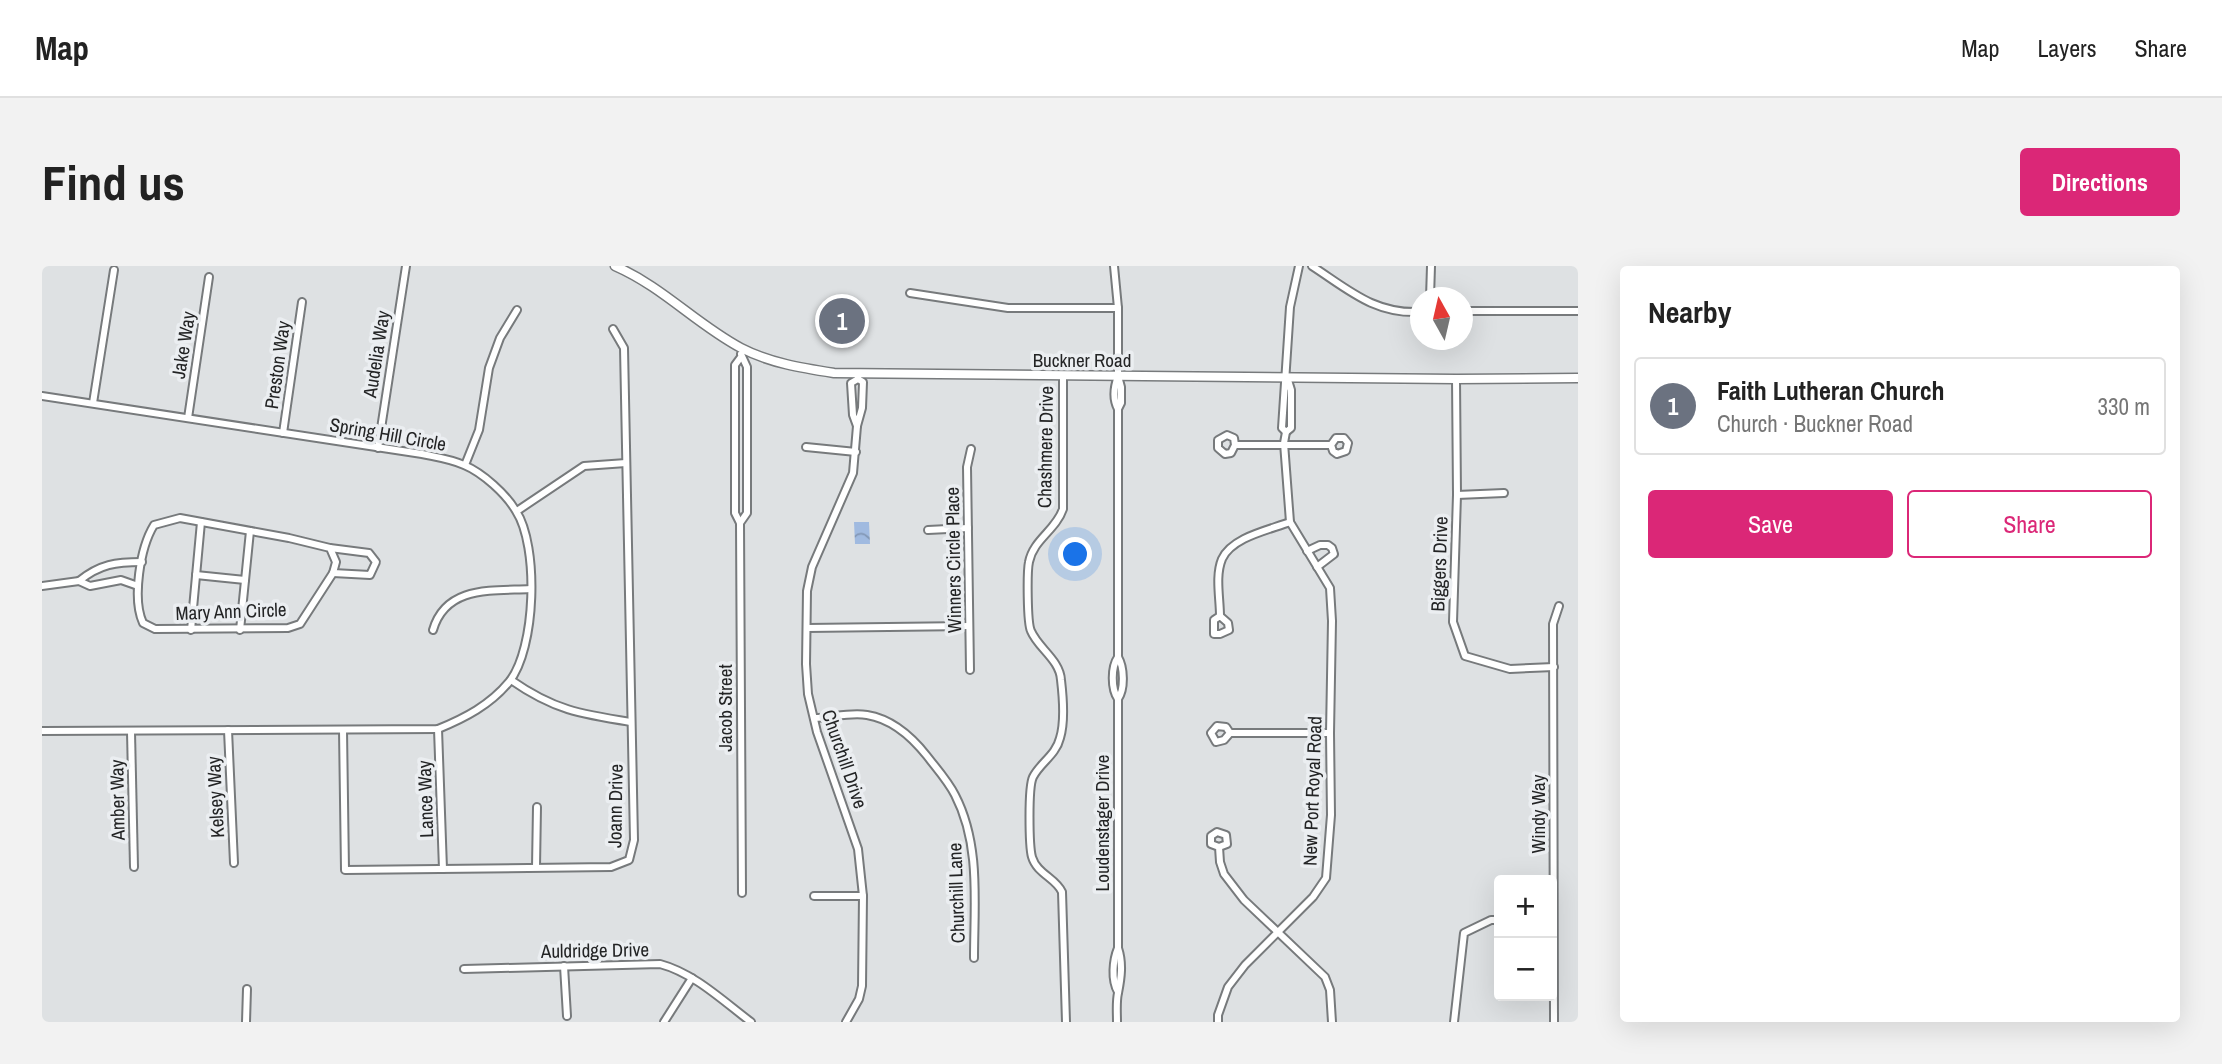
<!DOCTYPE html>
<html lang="en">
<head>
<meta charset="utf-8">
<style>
	:root { --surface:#fff; --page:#f2f2f2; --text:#222; --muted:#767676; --line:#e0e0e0; --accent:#db2777 }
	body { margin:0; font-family:"Archivo Narrow",sans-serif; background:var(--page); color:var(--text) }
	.controls { position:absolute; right:21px; bottom:21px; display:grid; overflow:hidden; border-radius:7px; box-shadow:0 7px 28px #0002 }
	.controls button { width:63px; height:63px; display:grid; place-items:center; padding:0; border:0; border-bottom:2px solid var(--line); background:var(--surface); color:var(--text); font:35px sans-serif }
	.compass { position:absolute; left:1368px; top:21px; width:63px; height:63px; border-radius:50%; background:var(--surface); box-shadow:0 7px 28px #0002; rotate:352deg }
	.you { position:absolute; left:1034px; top:289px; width:24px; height:24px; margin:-18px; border:5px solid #fff; border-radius:50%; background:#1a73e8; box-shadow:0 0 0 10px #1a73e833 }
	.badge { display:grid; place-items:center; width:46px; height:46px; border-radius:50%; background:var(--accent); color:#fff; font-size:23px; font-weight:700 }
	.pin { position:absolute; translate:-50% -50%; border:4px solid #fff; box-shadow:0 2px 7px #0006 }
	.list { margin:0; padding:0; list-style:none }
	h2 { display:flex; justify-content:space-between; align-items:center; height:91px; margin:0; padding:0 28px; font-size:30px }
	h2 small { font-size:23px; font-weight:400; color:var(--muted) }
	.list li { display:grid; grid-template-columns:46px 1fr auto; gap:21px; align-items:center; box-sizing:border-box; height:98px; margin:0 14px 14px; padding:0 14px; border:2px solid var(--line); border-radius:7px }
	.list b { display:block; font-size:26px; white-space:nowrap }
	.list p { margin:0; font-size:23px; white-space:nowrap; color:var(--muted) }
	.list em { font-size:23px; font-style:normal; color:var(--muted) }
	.actions { display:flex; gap:14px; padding:21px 28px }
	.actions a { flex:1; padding:16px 0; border:2px solid var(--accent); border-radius:7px; text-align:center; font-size:24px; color:var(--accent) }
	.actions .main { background:var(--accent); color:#fff }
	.map { position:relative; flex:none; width:1536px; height:756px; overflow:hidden; border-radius:7px }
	header { display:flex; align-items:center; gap:42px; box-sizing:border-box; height:98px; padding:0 35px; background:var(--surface); border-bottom:2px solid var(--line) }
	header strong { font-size:33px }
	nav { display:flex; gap:38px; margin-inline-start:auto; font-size:24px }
	.intro { display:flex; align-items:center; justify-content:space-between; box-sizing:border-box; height:168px; padding:0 42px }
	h1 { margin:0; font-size:49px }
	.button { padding:18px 32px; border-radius:7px; background:var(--accent); color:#fff; font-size:24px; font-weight:700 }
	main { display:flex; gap:42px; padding:0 42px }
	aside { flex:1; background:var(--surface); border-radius:7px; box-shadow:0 7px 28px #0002 }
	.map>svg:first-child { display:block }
	.water { fill:url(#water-waves) }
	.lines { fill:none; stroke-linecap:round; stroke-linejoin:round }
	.minor-casing { stroke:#777a7c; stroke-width:10 }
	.tertiary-casing { stroke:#777a7c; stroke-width:11 }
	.minor { stroke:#fff; stroke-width:6 }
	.tertiary { stroke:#fff; stroke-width:8 }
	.labels { text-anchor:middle; stroke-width:7; stroke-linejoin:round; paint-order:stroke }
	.street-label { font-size:19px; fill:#232425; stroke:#ebeef1 }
</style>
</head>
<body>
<header>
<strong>Map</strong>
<nav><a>Map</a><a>Layers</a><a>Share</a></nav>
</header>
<div class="intro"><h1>Find us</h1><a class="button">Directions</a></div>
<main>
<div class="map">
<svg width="1536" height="756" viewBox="0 0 1536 756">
	<defs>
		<pattern id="water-waves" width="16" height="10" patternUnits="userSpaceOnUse" patternTransform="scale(1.75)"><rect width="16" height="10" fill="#a0bae0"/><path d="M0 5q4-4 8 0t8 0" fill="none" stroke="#8297b5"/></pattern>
	</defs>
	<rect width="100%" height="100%" fill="#dee1e3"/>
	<!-- water -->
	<polygon class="water" points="812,256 827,256 828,278 813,278"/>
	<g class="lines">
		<defs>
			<g id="minor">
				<path d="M1270,0C1307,24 1332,48 1378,46"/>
				<polyline points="868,27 966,42 1076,42 1072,0"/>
				<polyline points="1388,32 1389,0"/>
				<polyline points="1420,45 1536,45"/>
				<polyline points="699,91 693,99 693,247 698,257 700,627"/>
				<polyline points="816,108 816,113 821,116 820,142 815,160 811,149 809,117 816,113"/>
				<path d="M1021,110V243C1014,264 991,274 987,296C985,305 985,357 989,365C996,382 1018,394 1019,414C1021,431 1023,456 1018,472C1014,489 998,497 991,511C986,521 987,580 990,591C995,608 1014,612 1020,626L1024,756"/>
				<polyline points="1245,111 1249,124 1249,162 1244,166 1240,162 1248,41 1257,0"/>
				<polyline points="1414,113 1415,229 1411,356 1423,390 1468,403 1512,401"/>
				<path d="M0,130L380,188C394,191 409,193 422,199C441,207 464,228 474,245C497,280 494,383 467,416C448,439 423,452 396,463L0,465"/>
				<polyline points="51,137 72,4"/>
				<polyline points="1076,143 1079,137 1079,121 1076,110 1076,42"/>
				<polyline points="146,152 167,11"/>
				<polyline points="241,167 260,36"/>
				<polyline points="1193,179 1189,187 1183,188 1176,182 1176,174 1185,169 1192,172 1193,179 1289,179 1294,172 1302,172 1306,177 1304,185 1295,188 1291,185 1289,179"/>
				<polyline points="764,181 814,186"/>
				<polyline points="336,182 364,0"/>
				<polyline points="423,199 437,164 447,102 458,72 475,44"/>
				<polyline points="1415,229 1462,227"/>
				<polyline points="475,245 542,200 584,197"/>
				<path d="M138,252L247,272L288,282L294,296L291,307L258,358L246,362L113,363L101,357C90,333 98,282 112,259Z"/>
				<polyline points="698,257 705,247 705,101 699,88"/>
				<polyline points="886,264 926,262"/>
				<polyline points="288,282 327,287 334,296 328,309 291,307"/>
				<polyline points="1265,285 1278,279 1286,279 1290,282 1292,288 1275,301"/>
				<polyline points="154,309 203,314"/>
				<polyline points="0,320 37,315"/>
				<path d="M96,320L79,314L48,320L37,315C58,298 74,296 100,296"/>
				<path d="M1178,350L1172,354V368H1178L1187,364L1186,357L1178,350C1178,332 1173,310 1180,293C1190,271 1227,264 1248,256"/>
				<polyline points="765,362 927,360"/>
				<polyline points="149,364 159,256"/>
				<polyline points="198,364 208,265"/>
				<path d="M391,364C404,319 451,325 488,323"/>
				<polyline points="928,404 925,201 929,183"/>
				<path d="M469,414C512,444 538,448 589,456"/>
				<path d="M1076,433C1083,423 1082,401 1076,391V143C1070,132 1072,121 1076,110"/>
				<path d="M772,452C789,452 807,446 825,449C850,453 870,471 885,490C895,503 906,515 913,529C939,579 932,638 932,692"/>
				<polyline points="396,463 401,603"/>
				<polyline points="186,464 192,597"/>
				<polyline points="301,464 303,604 569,601 587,594 592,574 582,82 571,63"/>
				<polyline points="89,466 92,601"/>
				<polyline points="1188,467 1182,474 1174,476 1169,467 1175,460 1184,461 1188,467 1288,467"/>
				<polyline points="1177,581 1169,578 1169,570 1175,566 1184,569 1185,578 1177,581 1178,596 1182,608 1202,634 1283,711 1288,724 1290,756"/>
				<polyline points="494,601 495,541"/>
				<polyline points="772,630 821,630"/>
				<path d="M1076,682C1071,694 1069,714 1076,726"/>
				<polyline points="522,700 525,750"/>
				<path d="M422,703L618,698C652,707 681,735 709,756"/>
				<polyline points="204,756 205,723"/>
				<polyline points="622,756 650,712"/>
				<polyline points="804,756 817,733 820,720 821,630 816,583 775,466 766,428 764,398 765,325 770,301 811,207 815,160"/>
				<path d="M1075,756C1075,747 1074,736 1076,727C1079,712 1081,697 1076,682V433C1069,423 1069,401 1076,391"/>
				<polyline points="1176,756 1176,749 1186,721 1203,699 1271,631 1284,612 1289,549 1288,467 1290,355 1288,322 1248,256 1242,177 1244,166"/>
				<polyline points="1412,756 1422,667 1449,654 1457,654"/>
				<polyline points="1512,756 1511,358 1517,340"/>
			</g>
			<path id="tertiary" d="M573,0C621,21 654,58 699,82C728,97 760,102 792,107L1414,113L1536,112"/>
		</defs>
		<!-- minor casing -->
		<use href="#minor" class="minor-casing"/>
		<!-- tertiary casing -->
		<use href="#tertiary" class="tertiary-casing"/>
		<!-- minor -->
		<use href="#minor" class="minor"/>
		<!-- tertiary -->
		<use href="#tertiary" class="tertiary"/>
	</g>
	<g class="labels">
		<!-- street labels -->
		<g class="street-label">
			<text transform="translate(141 79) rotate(-81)" y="7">Jake Way</text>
			<text transform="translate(334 88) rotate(-81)" y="7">Audelia Way</text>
			<text x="1040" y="101">Buckner Road</text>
			<text transform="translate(235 99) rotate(-82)" y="7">Preston Way</text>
			<text transform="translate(346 168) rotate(10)" y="7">Spring Hill Circle</text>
			<text transform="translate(1003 181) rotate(-89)" y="7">Chashmere Drive</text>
			<text transform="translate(911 294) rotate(-91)" y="7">Winners Circle Place</text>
			<text transform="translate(1397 298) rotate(-88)" y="7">Biggers Drive</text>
			<text transform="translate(189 345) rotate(-2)" y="7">Mary Ann Circle</text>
			<text transform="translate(683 442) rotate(-90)" y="7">Jacob Street</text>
			<text transform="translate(803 493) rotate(71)" y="7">Churchill Drive</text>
			<text transform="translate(1270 525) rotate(-88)" y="7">New Port Royal Road</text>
			<text transform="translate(173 531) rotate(-93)" y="7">Kelsey Way</text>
			<text transform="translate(383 533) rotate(-92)" y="7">Lance Way</text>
			<text transform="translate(75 534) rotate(-91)" y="7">Amber Way</text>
			<text transform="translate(573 540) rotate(-89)" y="7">Joann Drive</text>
			<text transform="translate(1496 548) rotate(-90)" y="7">Windy Way</text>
			<text transform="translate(1060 557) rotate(-90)" y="7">Loudenstager Drive</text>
			<text transform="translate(914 627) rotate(-92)" y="7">Churchill Lane</text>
			<text transform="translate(553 684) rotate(-1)" y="7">Auldridge Drive</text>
		</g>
	</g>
</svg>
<div class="controls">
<button>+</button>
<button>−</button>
</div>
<svg class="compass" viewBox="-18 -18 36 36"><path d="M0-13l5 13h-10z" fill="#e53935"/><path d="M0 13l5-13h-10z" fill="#767676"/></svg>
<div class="you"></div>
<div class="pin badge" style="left:800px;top:55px;background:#6b7280">1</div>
</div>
<aside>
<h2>Nearby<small></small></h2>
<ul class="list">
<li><span class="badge" style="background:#6b7280">1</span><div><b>Faith Lutheran Church</b><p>Church · Buckner Road</p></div><em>330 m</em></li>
</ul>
<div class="actions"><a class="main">Save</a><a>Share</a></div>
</aside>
</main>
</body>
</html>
